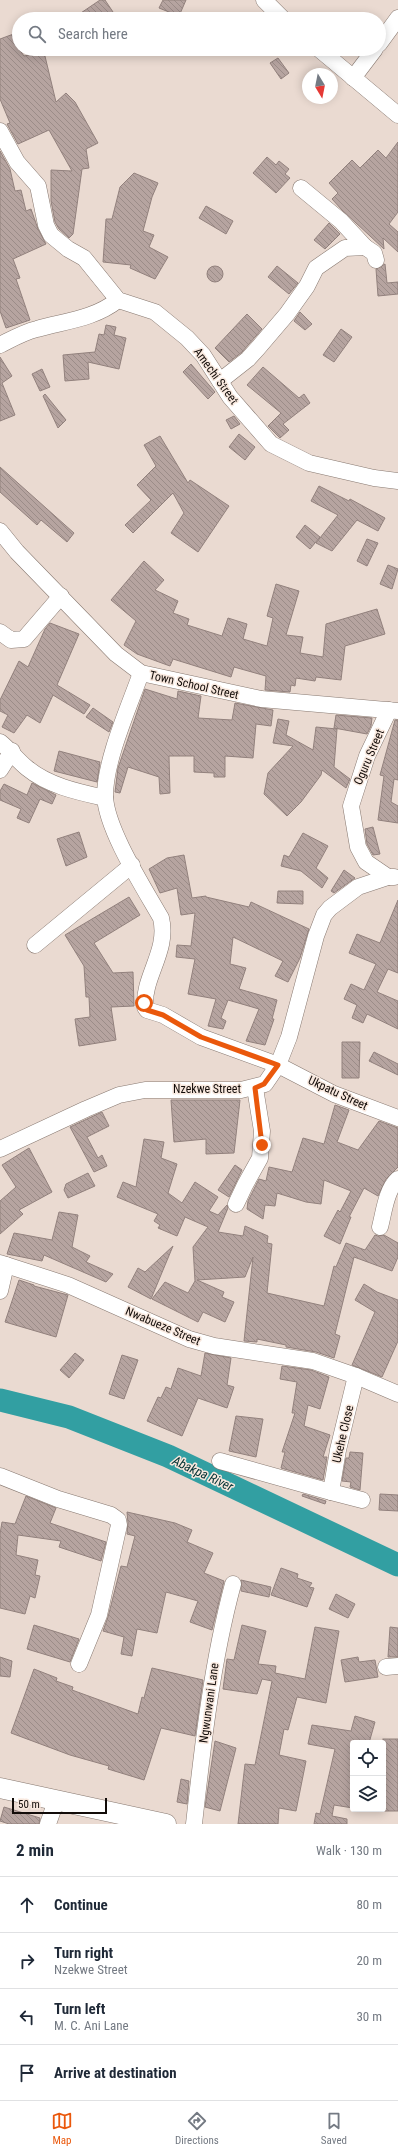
<!DOCTYPE html>
<html lang="en">
<head>
<meta charset="utf-8">
<style>
	:root { --surface:#fff; --page:#f2f2f3; --text:#1f2937; --muted:#747a83; --line:#e0e1e3; --accent:#ea580c }
	body { margin:0; font-family:"Roboto Condensed",sans-serif; background:var(--page); color:var(--text) }
	.controls { position:absolute; right:12px; bottom:12px; display:grid; overflow:hidden; border-radius:4px; box-shadow:0 2px 10px #0003 }
	.controls button { width:36px; height:36px; display:grid; place-items:center; padding:0; border:0; border-bottom:1px solid var(--line); background:var(--surface); color:var(--text); font:20px sans-serif }
	.compass { position:absolute; left:302px; top:68px; width:36px; height:36px; border-radius:50%; background:var(--surface); box-shadow:0 2px 10px #0003; rotate:170deg }
	.scale { position:absolute; left:12px; bottom:10px; width:95px; box-sizing:border-box; padding-left:4px; border:2px solid #120c09; border-top:0; font-size:11px; line-height:14px; white-space:nowrap; color:#120c09; -webkit-text-stroke:3px #f8e8de; paint-order:stroke }
	.stop { position:absolute; width:12px; height:12px; margin:-9px; border:3px solid #ea580c; border-radius:50%; background:#fff }
	.stop.end { background:#ea580c; border-color:#fff; box-shadow:0 1px 4px #0008 }
	.list { margin:0; padding:0; list-style:none }
	h2 { display:flex; justify-content:space-between; align-items:center; height:52px; margin:0; padding:0 16px; font-size:17px }
	h2 small { font-size:13px; font-weight:400; color:var(--muted) }
	.list li { display:grid; grid-template-columns:26px 1fr auto; gap:12px; align-items:center; box-sizing:border-box; height:56px; padding:0 16px; border-top:1px solid var(--line) }
	.list b { display:block; font-size:15px; white-space:nowrap }
	.list p { margin:0; font-size:13px; white-space:nowrap; color:var(--muted) }
	.list em { font-size:13px; font-style:normal; color:var(--muted) }
	.icon { flex:none; width:22px; height:22px; fill:none; stroke:currentColor; stroke-width:2; stroke-linecap:round; stroke-linejoin:round }
	.map { position:relative; flex:none; width:398px; height:1824px; overflow:hidden }
	.search { position:absolute; background:var(--surface); box-shadow:0 2px 10px #0003; left:12px; right:12px; top:12px; height:44px; display:flex; align-items:center; gap:10px; box-sizing:border-box; padding:0 14px; border-radius:22px; color:var(--muted); font-size:15px }
	.sheet { height:276px; background:var(--surface) }
	nav { display:flex; justify-content:space-around; align-items:center; box-sizing:border-box; height:56px; border-top:1px solid var(--line); background:var(--surface); font-size:11px; color:var(--muted) }
	nav a { display:grid; justify-items:center; gap:2px }
	nav .on { color:var(--accent) }
	.map>svg:first-child { display:block }
	.lines { fill:none; stroke-linecap:round; stroke-linejoin:round }
	.river { stroke:#329fa2; stroke-width:23 }
	.building { fill:url(#building-back-hatch); stroke:#92817d }
	.minor-casing { stroke:#887971; stroke-width:17 }
	.major-casing { stroke:#887971; stroke-width:21 }
	.minor { stroke:#fff; stroke-width:16 }
	.major { stroke:#fff; stroke-width:20 }
	.route { stroke:#ea580c; stroke-width:5 }
	.labels { text-anchor:middle; stroke-width:3; stroke-linejoin:round; paint-order:stroke }
	.street-label { font-size:12px; fill:#120c09; stroke:#f8e8de }
	.water-label { font-size:13px; font-style:italic; fill:#003133; stroke:#f8e8de }
</style>
</head>
<body>
<div class="map">
<svg width="398" height="1824" viewBox="0 0 398 1824">
	<defs>
		<pattern id="building-back-hatch" width="6" height="6" patternUnits="userSpaceOnUse"><rect width="6" height="6" fill="#b6a4a0"/><path d="M-1 5l2 2M0 0l6 6M5-1l2 2" fill="none" stroke="#9b8c88"/></pattern>
	</defs>
	<rect width="100%" height="100%" fill="#eadad1"/>
	<g class="lines">
		<!-- river -->
		<polyline class="river" points="0,1400 69,1417 168,1456 398,1565"/>
	</g>
	<!-- building -->
	<g class="building">
		<polygon points="100,0 105,0 115,15 109,19 72,19"/>
		<polygon points="163,0 186,0 179,16 159,8"/>
		<polygon points="19,32 19,49 24,56 44,52 56,102 66,93 75,102 98,143 86,149 89,168 82,169 73,234 69,238 59,229 55,222 51,201 51,170 72,171 49,130 18,144 7,124 10,123 0,99 0,39"/>
		<polygon points="278,58 289,73 281,79 270,63"/>
		<polygon points="398,142 398,212 389,224 398,232 398,252 383,238 384,249 342,210 332,199 338,193 329,183 352,160 360,168 378,150 386,158"/>
		<polygon points="0,151 10,169 15,191 21,190 26,211 31,209 38,229 46,244 13,259 20,278 16,279 30,320 6,328 0,311"/>
		<polygon points="267,157 276,165 279,161 289,169 285,174 290,178 276,193 253,173"/>
		<polygon points="134,173 158,183 152,197 143,231 154,235 149,247 168,257 155,279 130,268 131,265 103,262 106,219 112,219 120,187"/>
		<polygon points="206,206 233,221 226,234 199,218"/>
		<polygon points="329,223 340,234 325,249 314,240"/>
		<polygon points="385,264 387,283 398,282 398,294 378,296 376,269"/>
		<polygon points="277,266 298,283 289,294 268,277"/>
		<circle cx="215" cy="274" r="8"/>
		<polygon points="300,312 312,324 305,330 294,321"/>
		<polygon points="247,314 262,329 242,352 229,362 215,348"/>
		<polygon points="106,325 116,327 114,335 126,338 119,369 88,362 89,379 65,381 63,355 95,352 99,334 104,335"/>
		<polygon points="341,329 352,337 334,362 323,355"/>
		<polygon points="0,357 12,376 2,383 15,415 0,421"/>
		<polygon points="191,364 215,392 208,399 183,372"/>
		<polygon points="263,367 299,398 304,394 310,403 283,424 289,430 280,438 268,426 281,413 247,385"/>
		<polygon points="42,369 50,387 40,391 32,374"/>
		<polygon points="45,394 66,420 58,428 43,396"/>
		<polygon points="234,416 240,424 231,429 226,420"/>
		<polygon points="239,434 255,447 245,460 229,447"/>
		<polygon points="160,436 188,483 190,480 229,506 198,552 171,533 184,513 173,493 133,533 125,525 151,500 137,485 156,466 144,445"/>
		<polygon points="0,467 74,533 67,542 41,520 37,525 0,492"/>
		<polygon points="319,486 349,501 350,499 385,518 378,531 357,520 332,551 316,543 338,515 311,501"/>
		<polygon points="305,525 320,537 310,549 296,537"/>
		<polygon points="367,539 378,543 367,566 357,561"/>
		<polygon points="144,561 164,580 155,590 178,601 173,613 189,619 187,625 222,636 228,618 247,624 243,639 267,646 273,618 267,616 276,584 299,591 286,635 303,637 300,653 323,657 326,624 377,609 385,634 345,646 341,680 316,677 315,681 296,678 295,686 291,685 290,692 265,690 266,676 234,667 231,677 173,659 170,666 137,654 124,645 136,621 111,600"/>
		<polygon points="388,565 398,569 392,589 380,584"/>
		<polygon points="50,623 79,634 57,685 90,705 84,714 53,695 40,723 27,715 14,733 2,727 8,715 0,711 0,700 19,661 28,667 45,629"/>
		<polygon points="145,689 177,699 178,691 201,696 198,718 232,720 235,703 273,710 271,726 256,724 253,758 225,756 225,777 214,777 214,773 194,772 194,756 169,756 170,793 160,794 159,777 128,767 120,793 115,792 118,768"/>
		<polygon points="93,708 113,722 109,732 86,717"/>
		<polygon points="336,715 372,718 371,726 367,734 334,728"/>
		<polygon points="278,719 289,721 286,735 313,750 316,727 337,729 334,767 350,779 346,788 322,770 321,775 301,802 287,816 264,794 268,773 293,746 273,743"/>
		<polygon points="395,720 398,720 398,780 394,779 391,802 398,806 398,823 378,820 384,776 380,775"/>
		<polygon points="59,751 100,762 97,782 54,771"/>
		<polygon points="32,783 56,795 52,804 40,799 29,823 17,818 21,809 0,800 0,791 4,784 27,795"/>
		<polygon points="373,827 380,854 373,855 367,844 365,829"/>
		<polygon points="79,832 87,857 66,866 57,839"/>
		<polygon points="303,833 328,846 316,868 328,878 322,888 301,871 281,866 284,855 289,857"/>
		<polygon points="184,855 192,898 206,896 206,897 249,907 251,902 309,929 300,958 288,982 275,976 283,961 233,937 230,964 246,968 239,989 277,1000 272,1019 274,1019 265,1045 246,1041 259,1009 228,1000 221,1018 226,1021 223,1029 208,1026 216,999 188,994 195,959 176,957 177,945 191,946 195,913 181,915 177,888 160,893 149,869 167,858"/>
		<polygon points="344,870 355,878 334,893 331,891"/>
		<polygon points="278,891 303,891 303,904 277,903"/>
		<polygon points="129,897 140,915 94,943 113,973 133,972 134,1006 111,1007 116,1040 79,1046 75,1019 90,1017 89,997 86,997 84,966 65,935"/>
		<polygon points="398,900 398,973 388,969 377,992 398,1001 398,1029 367,1014 363,1023 352,1018 357,1005 344,999 351,984 364,990 376,964 349,953 357,934 380,943"/>
		<polygon points="342,1042 360,1042 359,1078 342,1078"/>
		<polygon points="374,1052 398,1064 398,1075 369,1061"/>
		<polygon points="171,1100 240,1100 234,1153 206,1154 206,1139 174,1142"/>
		<polygon points="335,1105 349,1110 337,1142 358,1150 379,1121 398,1128 398,1167 386,1179 378,1196 364,1188 349,1217 351,1217 340,1244 324,1236 338,1210 340,1212 351,1191 324,1180 321,1204 306,1202 277,1193 275,1206 265,1205 263,1219 247,1209 248,1201 259,1179 266,1181 269,1167 292,1172 303,1138 324,1144"/>
		<polygon points="102,1112 109,1126 87,1137 98,1158 102,1155 107,1166 94,1172 70,1127"/>
		<polygon points="144,1139 164,1142 161,1158 177,1164 168,1193 182,1203 195,1182 218,1197 209,1211 218,1215 227,1205 228,1208 218,1232 243,1236 245,1226 268,1236 267,1243 272,1244 267,1293 324,1306 334,1266 336,1267 346,1243 365,1250 375,1235 378,1236 384,1235 398,1243 398,1257 392,1271 354,1257 335,1334 340,1336 334,1358 316,1352 286,1347 286,1345 257,1339 257,1342 244,1341 253,1257 245,1277 197,1280 224,1292 222,1297 234,1302 225,1322 203,1312 198,1322 152,1299 165,1282 188,1293 195,1281 193,1247 208,1227 185,1217 177,1236 158,1228 160,1225 154,1221 158,1214 117,1197 123,1182 136,1187"/>
		<polygon points="29,1148 52,1192 19,1210 23,1214 0,1234 0,1201 16,1187 2,1165"/>
		<polygon points="235,1165 242,1170 229,1197 218,1190"/>
		<polygon points="88,1173 95,1186 68,1198 64,1190 66,1184"/>
		<polygon points="59,1212 78,1215 72,1247 90,1256 86,1262 113,1274 106,1282 44,1255 42,1261 7,1254 14,1233 52,1240"/>
		<polygon points="173,1246 151,1299 128,1287 138,1268 145,1272"/>
		<polygon points="19,1280 34,1285 34,1286 68,1295 56,1337 5,1322"/>
		<polygon points="364,1284 377,1292 398,1300 398,1341 382,1377 352,1365 375,1312 355,1300"/>
		<polygon points="75,1353 84,1360 69,1378 60,1370"/>
		<polygon points="205,1353 231,1358 227,1385 234,1387 227,1408 198,1398 182,1436 147,1421 158,1397 161,1398 166,1387 171,1389 178,1368 201,1376"/>
		<polygon points="122,1355 138,1360 124,1399 109,1394"/>
		<polygon points="282,1366 311,1370 329,1377 320,1409 308,1405 304,1426 330,1435 323,1457 327,1457 323,1480 281,1468 285,1452 282,1452 295,1413 292,1413 297,1382 280,1379"/>
		<polygon points="236,1416 263,1419 256,1457 229,1451"/>
		<polygon points="350,1452 363,1453 360,1490 350,1487 351,1482 342,1481 346,1458 349,1458"/>
		<polygon points="303,1494 326,1501 325,1504 302,1496"/>
		<polygon points="380,1494 398,1495 398,1511 379,1510"/>
		<polygon points="26,1496 56,1508 50,1523 106,1542 101,1561 59,1547 61,1541 18,1535 16,1555 38,1560 35,1575 40,1576 35,1598 30,1596 25,1614 0,1608 0,1534 2,1522 15,1524"/>
		<polygon points="127,1512 175,1523 192,1530 187,1542 213,1553 204,1573 224,1581 212,1630 190,1622 198,1601 166,1592 157,1633 137,1629 132,1656 121,1654 124,1637 103,1631 108,1617 121,1566 127,1567 135,1536 127,1534 128,1523"/>
		<polygon points="281,1568 298,1574 297,1578 312,1583 309,1587 314,1588 307,1607 271,1595"/>
		<polygon points="241,1580 271,1587 269,1597 241,1591"/>
		<polygon points="336,1594 355,1604 348,1618 329,1609"/>
		<polygon points="34,1625 79,1639 70,1662 27,1649"/>
		<polygon points="242,1625 266,1631 258,1664 276,1666 275,1673 305,1679 315,1627 339,1631 326,1703 297,1697 288,1730 284,1729 279,1755 306,1761 296,1811 279,1808 278,1824 238,1824 245,1764 255,1765 272,1681 262,1679 257,1694 223,1689 227,1659 234,1660"/>
		<polygon points="390,1627 398,1628 398,1657 388,1657"/>
		<polygon points="0,1657 12,1661 10,1677 0,1676"/>
		<polygon points="358,1657 359,1662 375,1660 378,1677 345,1682 341,1660"/>
		<polygon points="152,1668 203,1680 195,1736 161,1728 144,1780 108,1769 109,1766 70,1755 11,1733 34,1669 57,1678 56,1681 73,1687 72,1690 138,1714 142,1697 144,1698"/>
		<polygon points="355,1716 375,1722 369,1743 353,1743 353,1808 334,1805 332,1816 347,1819 347,1824 314,1824 316,1813 320,1814 335,1749 308,1744 312,1725 351,1731"/>
		<rect x="383" y="1739" width="15" height="72"/>
		<polygon points="215,1741 236,1748 220,1811 205,1807"/>
		<polygon points="181,1779 189,1781 187,1804 177,1802"/>
		<polygon points="4,1807 40,1818 39,1824 9,1824 0,1821"/>
	</g>
	<g class="lines">
		<defs>
			<g id="minor">
				<polyline points="264,0 283,19"/>
				<polyline points="379,44 398,18"/>
				<polyline points="319,49 398,115"/>
				<polyline points="353,78 375,49"/>
				<polyline points="0,131 17,162 38,186 46,225 51,235 68,249 84,258 118,300 155,312 187,338 203,355 230,397 271,444 309,463 374,478 398,481"/>
				<polyline points="365,247 374,253 376,260"/>
				<path d="M0,345C12,339 24,332 37,329C65,321 94,319 118,300"/>
				<polyline points="220,381 248,359 258,348 287,314 307,286 316,268 345,248 365,247 341,221 301,188"/>
				<polyline points="0,531 17,552 116,654 141,673 261,699 398,711"/>
				<polyline points="0,632 11,640 24,639 61,596"/>
				<path d="M141,673C129,707 105,760 105,796C106,829 144,888 161,918C169,951 143,976 145,1007L147,1010L163,1015L201,1037L278,1065L334,1094L398,1118"/>
				<polyline points="389,710 367,756 351,806 358,847 366,862 388,877 394,877"/>
				<path d="M0,742C10,750 17,760 27,768C49,786 78,792 105,798"/>
				<polyline points="0,770 12,751"/>
				<polyline points="35,945 132,865"/>
				<polyline points="0,1149 86,1109 119,1095 145,1090 241,1090 265,1084 278,1065 289,1037 316,936 324,915 330,908 358,887 388,877"/>
				<polyline points="236,1204 245,1185 260,1158 262,1131 255,1088"/>
				<path d="M380,1227C384,1212 386,1190 398,1179"/>
				<polyline points="0,1263 68,1285 189,1339 214,1346 313,1361 356,1376 398,1394"/>
				<polyline points="0,1291 6,1265"/>
				<polyline points="356,1376 338,1450 331,1492 362,1500"/>
				<polyline points="220,1461 331,1492"/>
				<polyline points="0,1476 58,1499 111,1515 118,1520 119,1525 99,1615 79,1664"/>
				<polyline points="386,1667 398,1666"/>
				<polyline points="48,1824 56,1801"/>
				<path d="M194,1824C203,1743 212,1662 233,1584"/>
			</g>
			<polyline id="major" points="0,1788 166,1824"/>
		</defs>
		<!-- minor casing -->
		<use href="#minor" class="minor-casing"/>
		<!-- major casing -->
		<use href="#major" class="major-casing"/>
		<!-- minor -->
		<use href="#minor" class="minor"/>
		<!-- major -->
		<use href="#major" class="major"/>
	</g>
	<g class="lines">
		<!-- route -->
		<polyline class="route" points="144,1003 147,1010 163,1015 201,1037 278,1065 264,1084 255,1088 262,1145"/>
	</g>
	<g class="labels">
		<!-- street labels -->
		<g class="street-label">
			<text transform="translate(216 376) rotate(54)" y="4">Amechi Street</text>
			<text transform="translate(194 685) rotate(13)" y="4">Town School Street</text>
			<text transform="translate(369 757) rotate(-67)" y="4">Oguru Street</text>
			<text x="207" y="1093">Nzekwe Street</text>
			<text transform="translate(338 1093) rotate(25)" y="4">Ukpatu Street</text>
			<text transform="translate(163 1326) rotate(23)" y="4">Nwabueze Street</text>
			<text transform="translate(343 1434) rotate(-77)" y="4">Ukehe Close</text>
			<text transform="translate(209 1703) rotate(-82)" y="4">Ngwunwani Lane</text>
		</g>
		<!-- water labels -->
		<g class="water-label">
			<text transform="translate(203 1473) rotate(25)" y="5">Abakpa River</text>
		</g>
	</g>
</svg>
<div class="controls">
<button><svg class="icon" aria-label="locate" viewBox="0 0 24 24"><circle cx="12" cy="12" r="6"/><path d="M12 2v4M12 18v4M2 12h4M18 12h4"/></svg></button>
<button><svg class="icon" aria-label="layers" viewBox="0 0 24 24"><path d="M12 4l9 5-9 5-9-5zM3 14l9 5 9-5"/></svg></button>
</div>
<svg class="compass" viewBox="-18 -18 36 36"><path d="M0-13l5 13h-10z" fill="#e53935"/><path d="M0 13l5-13h-10z" fill="#747a83"/></svg>
<div class="scale">50 m</div>
<div class="stop" style="left:144px;top:1003px"></div>
<div class="stop end" style="left:262px;top:1145px"></div>
<div class="search"><svg class="icon" aria-label="search" viewBox="0 0 24 24"><circle cx="10" cy="10" r="6"/><path d="M15 15l6 6"/></svg>Search here</div>
</div>
<section class="sheet">
<h2>2 min<small>Walk · 130 m</small></h2>
<ul class="list">
<li><svg class="icon" aria-label="ahead" viewBox="0 0 24 24"><path d="M12 20V5M6 11l6-6 6 6"/></svg><div><b>Continue</b></div><em>80 m</em></li>
<li><svg class="icon" aria-label="right" viewBox="0 0 24 24"><path d="M7 20v-9h11M14 6l5 5-5 5"/></svg><div><b>Turn right</b><p>Nzekwe Street</p></div><em>20 m</em></li>
<li><svg class="icon" aria-label="left" viewBox="0 0 24 24"><path d="M17 20v-9H6M10 6l-5 5 5 5"/></svg><div><b>Turn left</b><p>M. C. Ani Lane</p></div><em>30 m</em></li>
<li><svg class="icon" aria-label="arrive" viewBox="0 0 24 24"><path d="M6 21V4h12l-3 4 3 4H6"/></svg><div><b>Arrive at destination</b></div></li>
</ul>
</section>
<nav>
<a class="on"><svg class="icon" aria-label="map" viewBox="0 0 24 24"><path d="M3 6l6-2 6 2 6-2v14l-6 2-6-2-6 2zM9 4v14M15 6v14"/></svg>Map</a>
<a><svg class="icon" aria-label="directions" viewBox="0 0 24 24"><path d="M12 3l9 9-9 9-9-9zM9 14v-3h6M13 9l2 2-2 2"/></svg>Directions</a>
<a><svg class="icon" aria-label="saved" viewBox="0 0 24 24"><path d="M7 4h10v16l-5-4-5 4z"/></svg>Saved</a>
</nav>
</body>
</html>
